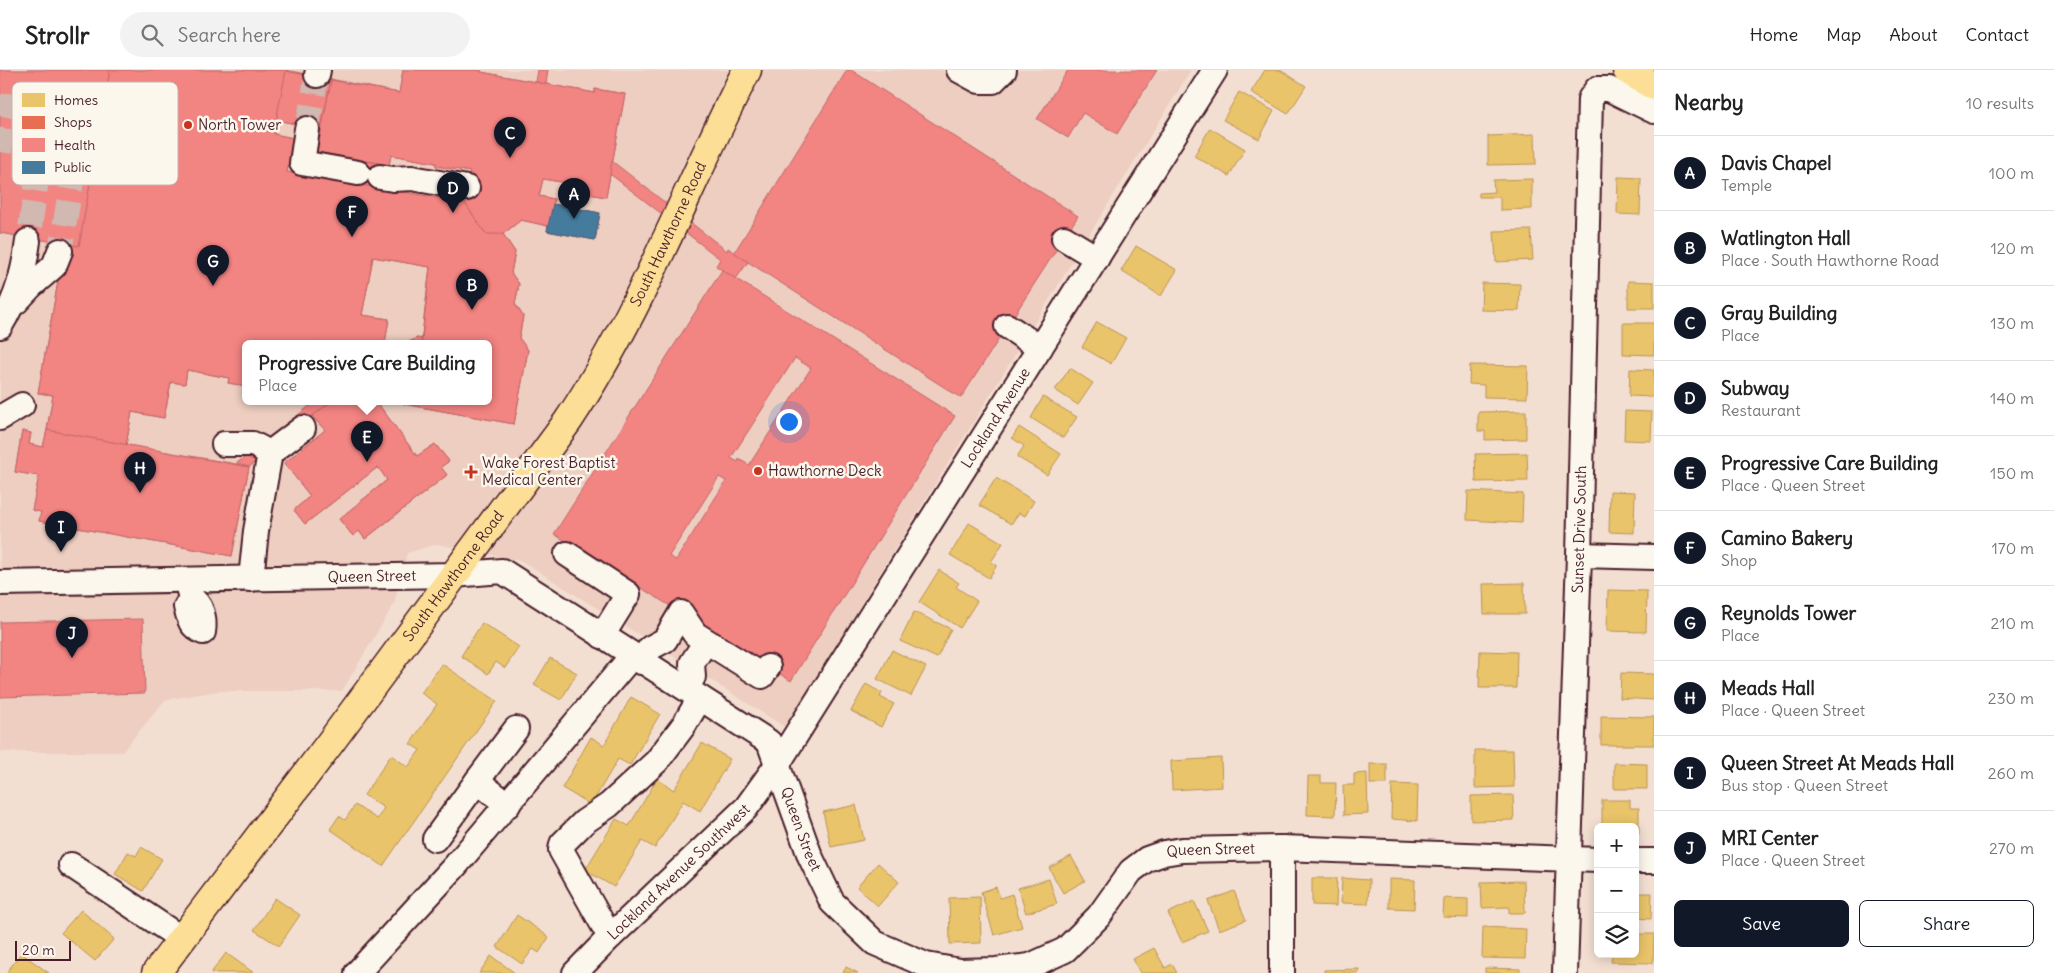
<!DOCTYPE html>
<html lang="en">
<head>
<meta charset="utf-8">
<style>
	:root { --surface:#fff; --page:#f2f2f2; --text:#222; --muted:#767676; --line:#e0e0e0; --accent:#111827 }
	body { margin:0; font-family:Delius,sans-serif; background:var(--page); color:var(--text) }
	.controls { position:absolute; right:15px; bottom:15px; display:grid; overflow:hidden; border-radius:8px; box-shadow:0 2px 12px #0003 }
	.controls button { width:45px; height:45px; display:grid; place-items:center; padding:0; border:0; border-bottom:1px solid var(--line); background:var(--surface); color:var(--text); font:25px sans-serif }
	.scale { position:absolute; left:15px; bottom:12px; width:56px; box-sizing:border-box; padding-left:5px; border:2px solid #4a1f2b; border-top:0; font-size:14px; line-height:18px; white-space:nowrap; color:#4a1f2b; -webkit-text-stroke:4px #fbf7ec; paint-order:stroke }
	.you { position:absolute; left:788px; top:351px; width:18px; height:18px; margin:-12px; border:4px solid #fff; border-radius:50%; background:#1a73e8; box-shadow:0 0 0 8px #1a73e833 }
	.badge { display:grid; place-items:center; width:32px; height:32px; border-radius:50%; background:var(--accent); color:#fff; font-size:16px; font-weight:700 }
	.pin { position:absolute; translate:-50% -41px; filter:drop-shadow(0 1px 2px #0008) }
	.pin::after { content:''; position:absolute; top:26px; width:18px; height:15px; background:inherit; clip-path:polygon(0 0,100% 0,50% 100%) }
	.popup { position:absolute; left:242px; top:270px; width:250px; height:65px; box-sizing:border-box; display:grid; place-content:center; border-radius:8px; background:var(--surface); filter:drop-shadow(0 1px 4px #0005); font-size:16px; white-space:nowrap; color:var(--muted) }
	.popup b { font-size:19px; color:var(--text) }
	.popup::after { content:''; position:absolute; left:50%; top:100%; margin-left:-10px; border:10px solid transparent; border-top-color:var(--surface) }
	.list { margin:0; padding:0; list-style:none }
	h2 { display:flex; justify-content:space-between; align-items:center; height:65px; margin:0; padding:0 20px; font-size:21px }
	h2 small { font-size:16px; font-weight:400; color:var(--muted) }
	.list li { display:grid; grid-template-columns:32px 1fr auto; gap:15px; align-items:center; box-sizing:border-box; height:75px; padding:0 20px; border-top:1px solid var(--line) }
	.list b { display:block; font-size:19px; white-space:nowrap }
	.list p { margin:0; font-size:16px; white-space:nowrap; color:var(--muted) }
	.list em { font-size:16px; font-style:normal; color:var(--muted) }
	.actions { display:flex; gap:10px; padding:15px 20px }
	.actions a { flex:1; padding:11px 0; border:1px solid var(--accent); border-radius:8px; text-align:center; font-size:18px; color:var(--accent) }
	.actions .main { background:var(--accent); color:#fff }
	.icon { flex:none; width:28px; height:28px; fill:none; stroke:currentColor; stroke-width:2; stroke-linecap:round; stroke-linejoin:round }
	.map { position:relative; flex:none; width:1654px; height:903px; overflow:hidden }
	header { display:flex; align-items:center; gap:30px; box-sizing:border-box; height:70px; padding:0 25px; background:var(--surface); border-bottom:1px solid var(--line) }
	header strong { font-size:24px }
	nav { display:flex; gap:28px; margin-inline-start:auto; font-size:18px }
	.search { width:350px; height:45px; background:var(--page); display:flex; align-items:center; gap:12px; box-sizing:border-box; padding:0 18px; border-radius:28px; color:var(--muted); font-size:19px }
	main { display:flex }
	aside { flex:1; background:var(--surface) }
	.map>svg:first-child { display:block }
	.built { fill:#edcec0; fill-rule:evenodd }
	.homes { fill:#e9c46a; stroke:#b99257 }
	.shops { fill:#e76f51; stroke:#b85746 }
	.health { fill:#f28482; stroke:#c06668; fill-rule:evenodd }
	.public { fill:#457b9d; stroke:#465f7b }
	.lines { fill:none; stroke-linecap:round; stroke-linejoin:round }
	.minor-tunnel { stroke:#d1b9b1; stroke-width:24; stroke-dasharray:24 12; stroke-linecap:butt }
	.minor-casing { stroke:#4a1f2b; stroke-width:28 }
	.major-casing { stroke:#4a1f2b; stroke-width:31 }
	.highway-casing { stroke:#4a1f2b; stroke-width:31 }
	.minor { stroke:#fbf7ec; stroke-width:24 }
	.major { stroke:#fdde96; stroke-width:28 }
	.highway { stroke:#fdde96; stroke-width:28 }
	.poi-dot { fill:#c8321e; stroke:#fbf7ec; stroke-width:2 }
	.labels { text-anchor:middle; stroke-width:5; stroke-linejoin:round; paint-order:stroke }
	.poi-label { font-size:15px; fill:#4a1f2b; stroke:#fbf7ec; text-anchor:start }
	.street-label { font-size:15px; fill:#4a1f2b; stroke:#fbf7ec }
	.key { fill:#fbf7ec; stroke:#c6b6b2; stroke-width:1 }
	.key-label { font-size:14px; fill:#4a1f2b }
</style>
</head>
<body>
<header>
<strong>Strollr</strong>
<div class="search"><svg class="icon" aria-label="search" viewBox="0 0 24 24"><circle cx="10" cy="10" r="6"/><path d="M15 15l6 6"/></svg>Search here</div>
<nav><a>Home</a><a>Map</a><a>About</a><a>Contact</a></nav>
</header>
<main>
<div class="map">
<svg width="1654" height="903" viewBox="0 0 1654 903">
	<rect width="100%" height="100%" fill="#f3dfd2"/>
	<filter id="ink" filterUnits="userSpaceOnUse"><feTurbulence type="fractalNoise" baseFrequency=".02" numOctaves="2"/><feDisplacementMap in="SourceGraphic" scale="10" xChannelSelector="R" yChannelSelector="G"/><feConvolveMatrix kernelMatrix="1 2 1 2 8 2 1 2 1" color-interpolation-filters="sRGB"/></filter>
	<g filter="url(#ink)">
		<!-- built -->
		<path class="built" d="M0,0H1191L785,657L522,491L437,474L407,483L394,534L342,621H218L165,630L122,682H0ZM246,273H488V331H246Z"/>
		<!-- homes -->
		<g class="homes">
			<polygon points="1265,0 1280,0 1306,16 1288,44 1251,22"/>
			<polygon points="1239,22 1274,41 1259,69 1223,50"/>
			<polygon points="1210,58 1245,79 1229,106 1194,86"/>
			<polygon points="1535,64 1536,94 1488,95 1488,66"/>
			<polygon points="1618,107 1641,108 1640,145 1617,144"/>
			<polygon points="1532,109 1532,139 1500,140 1500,127 1479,127 1479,123 1494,122 1493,110"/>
			<polygon points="1531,160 1533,190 1496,192 1494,161"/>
			<polygon points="1136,176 1177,200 1161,226 1121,201"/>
			<polygon points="1628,211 1654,212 1654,238 1628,238"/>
			<polygon points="1482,213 1520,214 1519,241 1481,240"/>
			<polygon points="1097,252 1126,268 1111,294 1082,277"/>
			<polygon points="1623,253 1654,253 1654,285 1623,284"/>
			<polygon points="1470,295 1528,296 1527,328 1484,327 1484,315 1469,314"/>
			<polygon points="1070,298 1093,313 1078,335 1055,320"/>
			<polygon points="1630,299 1654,300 1654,327 1629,326"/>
			<polygon points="1043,327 1077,347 1063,368 1031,348"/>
			<polygon points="1526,341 1526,369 1485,370 1485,361 1478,361 1478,342"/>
			<polygon points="1625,341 1652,342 1651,371 1624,370"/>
			<polygon points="1019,357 1061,384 1047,405 1017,387 1024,376 1012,368"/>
			<polygon points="1527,383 1528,411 1476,412 1475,384"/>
			<polygon points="996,408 1034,431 1025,446 1019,443 1011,454 979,435"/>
			<polygon points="1468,421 1523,424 1522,453 1467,450"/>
			<polygon points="1610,421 1635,422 1634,463 1609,462"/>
			<polygon points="969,453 1003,473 991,492 997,495 989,508 950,485"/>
			<polygon points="939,500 959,513 956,517 977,531 960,558 919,532"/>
			<polygon points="1524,513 1525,544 1484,544 1483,514"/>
			<polygon points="1608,520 1647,521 1646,562 1607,561"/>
			<polygon points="914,542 951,559 937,588 900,571"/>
			<polygon points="482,553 519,577 505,598 496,592 488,604 461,586"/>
			<polygon points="892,580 926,597 911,626 877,609"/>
			<polygon points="1480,581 1517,582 1516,618 1479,618"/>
			<polygon points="550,588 577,603 561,630 534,615"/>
			<polygon points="442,594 497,631 383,796 330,759 339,746 345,750 355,735 377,749 384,738 364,725 391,685 408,697 420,680 410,674 437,634 421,623"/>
			<polygon points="1621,603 1654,604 1654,630 1620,628"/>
			<polygon points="866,614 882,623 880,627 894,634 881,657 851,641"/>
			<polygon points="631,627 660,644 630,695 618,689 591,735 562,718 591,667 604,675"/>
			<polygon points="1601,646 1654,647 1654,675 1601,675"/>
			<polygon points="702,673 730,689 700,741 683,731 655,778 642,771 614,817 585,800 616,749 629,756 657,709 674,720"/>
			<polygon points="1475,680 1513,680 1514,717 1475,718"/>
			<polygon points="1221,688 1222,717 1172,720 1171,691"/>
			<polygon points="1614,693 1647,694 1647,719 1614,719"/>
			<rect x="1370" y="694" width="17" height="20"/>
			<polygon points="1367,703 1368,744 1344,745 1343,715 1354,715 1354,704"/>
			<polygon points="1308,706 1321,706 1321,713 1336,713 1335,746 1307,745"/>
			<polygon points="1392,714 1418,715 1417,751 1391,749"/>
			<polygon points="1513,725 1514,750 1471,751 1471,726"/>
			<polygon points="1602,730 1630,730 1630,738 1639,738 1639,764 1635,764 1635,757 1602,757"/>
			<polygon points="856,735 864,770 831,777 823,742"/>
			<polygon points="141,777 162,789 143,821 115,804 128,782 136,786"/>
			<polygon points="1071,786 1085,811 1063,823 1049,798"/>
			<polygon points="878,793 899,812 878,836 857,817"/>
			<polygon points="1312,808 1337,808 1336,836 1312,835"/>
			<polygon points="1342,808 1369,810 1368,834 1341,833"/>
			<polygon points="1049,809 1057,834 1026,843 1018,818"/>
			<polygon points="1389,809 1415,810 1414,839 1389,838"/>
			<polygon points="1524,811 1525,843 1509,843 1509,837 1482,838 1481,812"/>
			<polygon points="996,817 1000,828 1012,824 1022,857 994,865 981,822"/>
			<polygon points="1234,821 1246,850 1219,860 1208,831"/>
			<polygon points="1635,823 1652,823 1651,849 1635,848"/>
			<polygon points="980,827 981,873 950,874 949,828"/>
			<polygon points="275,828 300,845 279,876 254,860"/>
			<polygon points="1444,828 1468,829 1468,848 1443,847"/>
			<polygon points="1194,831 1208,861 1182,872 1168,843"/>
			<polygon points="81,840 114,869 95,891 61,863"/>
			<polygon points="517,845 549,867 539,883 533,879 522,894 497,877"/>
			<polygon points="1483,857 1526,859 1525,889 1482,888"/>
			<polygon points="1635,864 1654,864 1653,893 1611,892 1612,884 1635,884"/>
			<polygon points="1154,878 1165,898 1172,894 1177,903 1140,903 1133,889"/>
			<polygon points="21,883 49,903 8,903 7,902"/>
			<polygon points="226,883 254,903 211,903"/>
			<polygon points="491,886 515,903 479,903"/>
			<polygon points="846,897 858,903 843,903"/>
			<polygon points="1485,898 1520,899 1520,903 1485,903"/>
			<polygon points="1359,899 1359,903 1324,903 1324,900"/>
		</g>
		<!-- shops -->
		<g class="shops">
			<polygon points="110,0 286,0 274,64 293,68 287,102 98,68"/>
			<polygon points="98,68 397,122 391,157 435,166 430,197 373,187 362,245 389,249 385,273 246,273 246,316 228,313 229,308 187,300 185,314 171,312 164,348 132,342 126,375 47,360 53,325 38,323 65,173 79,176"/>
			<polygon points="397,122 464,132 486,164 503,164 515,182 511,203 519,214 515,234 523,246 519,268 528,280 514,354 404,334 405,331 488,331 488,273 421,273 430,197 435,166 391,157"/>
		</g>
		<!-- health -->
		<g class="health">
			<path d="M0,0H286L399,23L403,0H481V2L595,23V19L625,24L606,127L572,121L573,114L543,109L539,126L554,129L553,134L600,143L595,170L547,161L548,156L521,150L503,164L515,182L511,203L519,214L515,234L523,246L519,268L528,280L514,354L404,334L405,331H488V273H407L417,268L422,269L430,197L373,187L362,245L389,249L385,273H246V316L228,313L229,308L187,300L185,314L171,312L164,348L132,342L126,375L236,394L316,331H376L417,386L435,374L449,391L441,397L447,405L365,469L359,461L353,466L339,449L387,410L378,397L305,454L294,440L310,426L284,393L325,360L312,346L249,397L232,486L39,451L41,442L32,440L39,406L15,402L22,361L31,363L29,374L43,377L47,360L53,325L38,323L65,173L0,163ZM276,50L321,59L317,82L365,91L360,115L287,102L293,68L274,64ZM391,85L436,93V96L470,102L464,132L374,117L378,93L389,95Z"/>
			<polygon points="0,0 110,0 79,176 0,163"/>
			<polygon points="403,0 481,0 481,2 595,23 595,19 625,24 606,127 572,121 573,114 543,109 539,126 554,129 553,134 600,143 595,170 547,161 548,156 521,150 503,164 486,164 464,132 470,102 436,96 436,93 391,85 389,95 317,82 331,10 399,23"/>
			<polygon points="538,0 548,0 546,14 536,12"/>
			<polygon points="847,0 851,0 1078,146 961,328 734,183"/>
			<polygon points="1068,0 1157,0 1117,64 1083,43 1068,68 1037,49"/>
			<polygon points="286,1 331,10 321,59 276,50"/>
			<polygon points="365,91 378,93 374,117 360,115"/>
			<polygon points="612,91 727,181 728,178 748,192 736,209 716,196 720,189 610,104"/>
			<path d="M722,200L955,346L791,611L554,464ZM795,288L811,298L749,395L739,389L738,392L731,388ZM719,407L726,411L676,490L669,486Z"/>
			<polygon points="417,268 422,269 421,273 407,273"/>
			<polygon points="316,331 332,331 249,397 236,394"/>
			<polygon points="332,331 376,331 417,386 435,374 449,391 441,397 447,405 365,469 359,461 353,466 339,449 387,410 378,397 305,454 294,440 310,426 284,393 325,360 312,346"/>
			<polygon points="47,360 249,397 232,486 39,451 41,442 32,440 39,406 15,402 22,361 31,363 29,374 43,377"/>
			<polygon points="143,549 145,623 0,627 0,552"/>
		</g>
		<!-- public -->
		<polygon class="public" points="553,134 600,143 595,170 547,161"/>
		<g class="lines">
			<!-- minor-tunnel -->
			<g class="minor-tunnel">
				<polyline points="47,42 65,49 77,59 78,75 60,181"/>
				<polyline points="307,59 317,5"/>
				<polyline points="0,82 7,35 47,42 28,171"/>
			</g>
			<defs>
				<g id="minor">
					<polyline points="959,0 979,11 993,11 1004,0"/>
					<polyline points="317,5 318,0"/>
					<polyline points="307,59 302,93 358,103"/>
					<polyline points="380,107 393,109 412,108 467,118"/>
					<polyline points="1064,168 1097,188"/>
					<polyline points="16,232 31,216 54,196 60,181"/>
					<path d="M0,256C17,229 24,202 28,171"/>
					<polyline points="1007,256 1040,278"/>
					<polyline points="0,348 22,335"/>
					<polyline points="224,374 253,374 270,383"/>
					<polyline points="567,484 628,524 602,566"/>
					<polyline points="1579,485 1654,487"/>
					<polyline points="251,509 256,461 270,383 303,358"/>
					<path d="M186,510L191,528L186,537C190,550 190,556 203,562C205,550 202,534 191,528"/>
					<path id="s1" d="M0,513L453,505L502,501L769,672L810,786L832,832L875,873L926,895L960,901L996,900L1030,896L1065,880L1099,846L1131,801L1147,789L1164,783L1182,780L1282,778L1598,790"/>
					<polyline points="641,592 650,578 665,570 681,543 695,564 762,606 768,597"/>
					<polyline points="686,618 693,607 692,593 703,576 713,575"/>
					<polyline points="477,711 516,659"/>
					<polyline points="435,769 477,711 508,735"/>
					<polyline points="1635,791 1654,791"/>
					<polyline points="71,795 182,869"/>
					<polyline points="610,867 561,780 562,774 584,752 609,735 657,691 684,655 700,628"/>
					<polyline points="357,903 456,795 632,586"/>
					<path id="s2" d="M575,903L610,867L746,738L777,695L1215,0"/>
					<polyline points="1282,903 1282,778"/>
					<path id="s3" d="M1565,903L1579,485L1590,29L1597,19H1609L1654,41"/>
				</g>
				<g id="major">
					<path id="s4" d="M156,903L330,673L568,351C641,242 687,116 747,0"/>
				</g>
				<polyline id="highway" points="1627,0 1654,16"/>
			</defs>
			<!-- minor casing -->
			<use href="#minor" class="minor-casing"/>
			<!-- major casing -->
			<use href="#major" class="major-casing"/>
			<!-- highway casing -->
			<use href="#highway" class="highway-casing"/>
			<!-- minor -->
			<use href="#minor" class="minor"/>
			<!-- major -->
			<use href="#major" class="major"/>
			<!-- highway -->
			<use href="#highway" class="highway"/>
		</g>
	</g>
	<!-- markers -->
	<g class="poi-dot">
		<circle cx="188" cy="55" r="5"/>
		<circle cx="758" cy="401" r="5"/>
		<path d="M468.5 394.5h5v5h5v5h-5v5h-5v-5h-5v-5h5z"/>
	</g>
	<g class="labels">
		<!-- poi labels -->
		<g class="poi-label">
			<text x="198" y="60">North Tower</text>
			<text x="482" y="398">Wake Forest Baptist<tspan x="482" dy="17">Medical Center</tspan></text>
			<text x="768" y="406">Hawthorne Deck</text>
		</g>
		<!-- street labels -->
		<g class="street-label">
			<text dy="5" stroke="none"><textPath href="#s4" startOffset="901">South Hawthorne Road</textPath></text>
			<text dy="5" stroke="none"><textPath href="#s2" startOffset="701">Lockland Avenue</textPath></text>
			<text dy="5" stroke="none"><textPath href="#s3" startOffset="444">Sunset Drive South</textPath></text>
			<text dy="5" stroke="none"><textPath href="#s4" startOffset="496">South Hawthorne Road</textPath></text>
			<text dy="5" stroke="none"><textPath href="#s1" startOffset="372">Queen Street</textPath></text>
			<text dy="5" stroke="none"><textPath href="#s1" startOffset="912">Queen Street</textPath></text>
			<text dy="5" stroke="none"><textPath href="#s1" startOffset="1438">Queen Street</textPath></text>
			<text dy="5" stroke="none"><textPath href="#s2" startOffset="145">Lockland Avenue Southwest</textPath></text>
		</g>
	</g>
	<!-- legend -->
	<rect x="12" y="12" width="166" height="103" rx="8" class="key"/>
	<rect x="22" y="23" width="23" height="14" fill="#e9c46a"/>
	<rect x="22" y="46" width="23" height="13" fill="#e76f51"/>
	<rect x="22" y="68" width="23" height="14" fill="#f28482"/>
	<rect x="22" y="91" width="23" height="13" fill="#457b9d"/>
	<g class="key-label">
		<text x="54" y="35">Homes</text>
		<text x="54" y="57">Shops</text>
		<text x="54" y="80">Health</text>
		<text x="54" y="102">Public</text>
	</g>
</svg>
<div class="controls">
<button>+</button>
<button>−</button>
<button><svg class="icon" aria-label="layers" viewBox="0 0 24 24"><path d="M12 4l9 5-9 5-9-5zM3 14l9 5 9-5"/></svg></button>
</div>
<div class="scale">20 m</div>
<div class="you"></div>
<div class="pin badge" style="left:574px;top:149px">A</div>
<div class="pin badge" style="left:472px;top:240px">B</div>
<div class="pin badge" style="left:510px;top:88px">C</div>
<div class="pin badge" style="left:453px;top:143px">D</div>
<div class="pin badge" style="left:367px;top:392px">E</div>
<div class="popup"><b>Progressive Care Building</b>Place</div>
<div class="pin badge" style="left:352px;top:167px">F</div>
<div class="pin badge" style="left:213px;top:216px">G</div>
<div class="pin badge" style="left:140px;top:423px">H</div>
<div class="pin badge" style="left:61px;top:482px">I</div>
<div class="pin badge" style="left:72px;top:588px">J</div>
</div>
<aside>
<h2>Nearby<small>10 results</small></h2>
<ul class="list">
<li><span class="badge">A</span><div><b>Davis Chapel</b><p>Temple</p></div><em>100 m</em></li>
<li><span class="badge">B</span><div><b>Watlington Hall</b><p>Place · South Hawthorne Road</p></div><em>120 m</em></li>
<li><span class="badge">C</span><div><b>Gray Building</b><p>Place</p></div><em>130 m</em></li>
<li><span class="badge">D</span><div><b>Subway</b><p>Restaurant</p></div><em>140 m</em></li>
<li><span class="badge">E</span><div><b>Progressive Care Building</b><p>Place · Queen Street</p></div><em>150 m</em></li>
<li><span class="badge">F</span><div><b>Camino Bakery</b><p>Shop</p></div><em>170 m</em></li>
<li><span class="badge">G</span><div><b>Reynolds Tower</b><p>Place</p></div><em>210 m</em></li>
<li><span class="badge">H</span><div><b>Meads Hall</b><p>Place · Queen Street</p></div><em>230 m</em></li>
<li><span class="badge">I</span><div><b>Queen Street At Meads Hall</b><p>Bus stop · Queen Street</p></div><em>260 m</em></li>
<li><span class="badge">J</span><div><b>MRI Center</b><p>Place · Queen Street</p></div><em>270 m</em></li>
</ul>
<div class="actions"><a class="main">Save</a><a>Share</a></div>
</aside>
</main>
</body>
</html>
